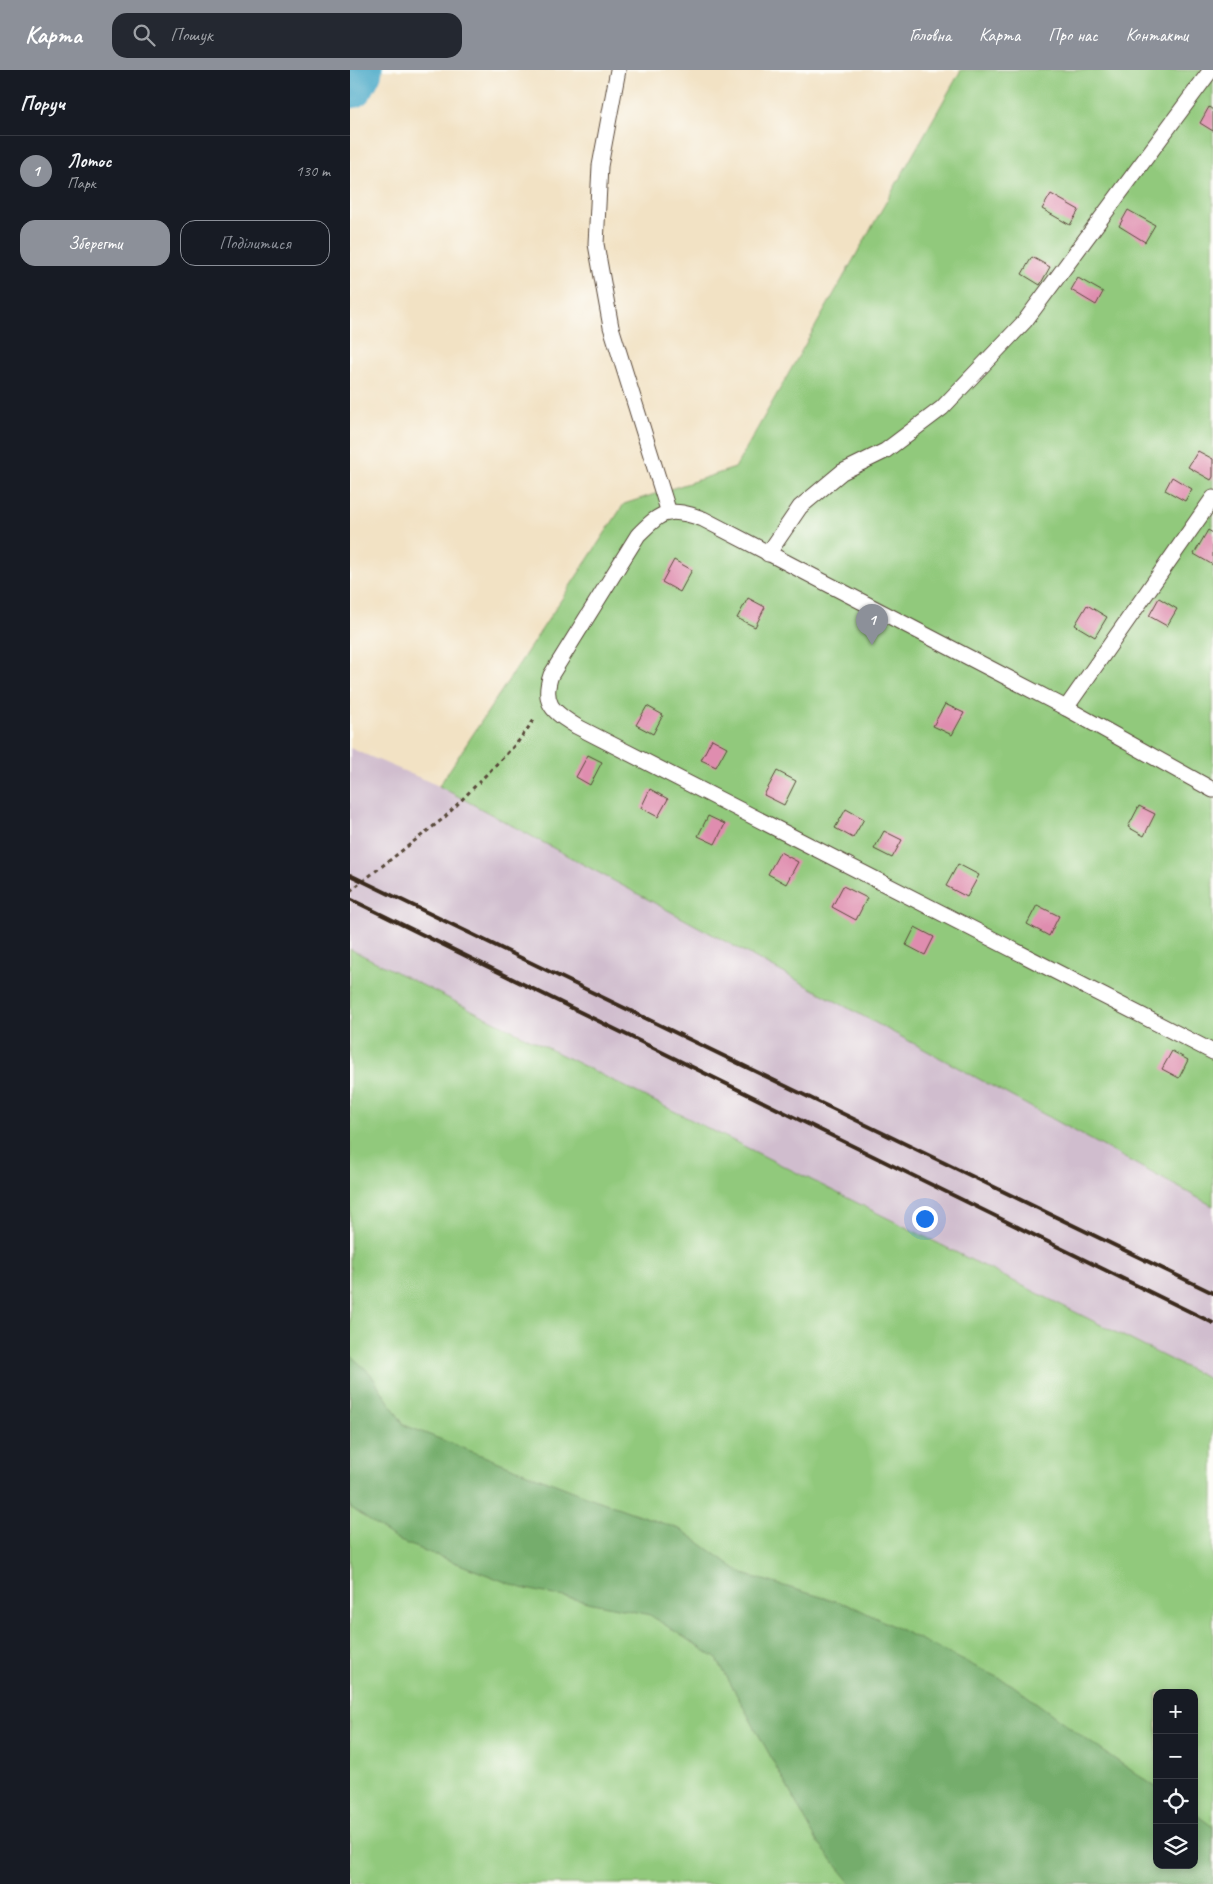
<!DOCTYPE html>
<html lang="uk">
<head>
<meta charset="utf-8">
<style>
	:root { --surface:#171b24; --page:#242831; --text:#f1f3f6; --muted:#9ea1a6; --line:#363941; --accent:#8c9099 }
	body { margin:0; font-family:Caveat,sans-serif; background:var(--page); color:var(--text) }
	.controls { position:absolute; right:15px; bottom:15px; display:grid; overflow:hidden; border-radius:10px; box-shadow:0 2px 8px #0003 }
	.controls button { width:45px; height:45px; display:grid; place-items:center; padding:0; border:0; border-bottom:1px solid var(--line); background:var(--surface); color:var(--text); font:25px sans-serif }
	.you { position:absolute; left:574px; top:1148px; width:18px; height:18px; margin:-12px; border:4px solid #fff; border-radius:50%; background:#1a73e8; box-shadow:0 0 0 8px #1a73e833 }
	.badge { display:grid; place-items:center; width:32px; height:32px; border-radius:50%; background:var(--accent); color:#fff; font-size:16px; font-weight:700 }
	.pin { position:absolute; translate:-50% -41px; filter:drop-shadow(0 1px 2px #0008) }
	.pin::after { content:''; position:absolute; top:26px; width:18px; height:15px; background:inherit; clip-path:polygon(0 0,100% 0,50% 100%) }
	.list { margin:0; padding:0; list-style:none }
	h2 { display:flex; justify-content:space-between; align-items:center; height:65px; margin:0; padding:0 20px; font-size:21px }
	h2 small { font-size:16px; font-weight:400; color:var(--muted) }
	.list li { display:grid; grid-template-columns:32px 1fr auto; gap:15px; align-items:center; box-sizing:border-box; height:70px; padding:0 20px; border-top:1px solid var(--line) }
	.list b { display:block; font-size:19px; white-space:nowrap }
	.list p { margin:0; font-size:16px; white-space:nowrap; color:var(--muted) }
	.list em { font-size:16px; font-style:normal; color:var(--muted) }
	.actions { display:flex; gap:10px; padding:15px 20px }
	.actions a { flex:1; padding:11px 0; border:1px solid var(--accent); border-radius:15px; text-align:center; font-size:18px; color:var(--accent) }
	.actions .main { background:var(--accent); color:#fff }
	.icon { flex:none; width:28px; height:28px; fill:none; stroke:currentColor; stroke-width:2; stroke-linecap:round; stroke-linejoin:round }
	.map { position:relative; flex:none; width:863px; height:1814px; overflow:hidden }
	header { display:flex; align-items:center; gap:30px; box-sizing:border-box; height:70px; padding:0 25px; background:var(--accent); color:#fff }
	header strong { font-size:24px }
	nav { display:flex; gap:28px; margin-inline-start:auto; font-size:18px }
	.search { width:350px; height:45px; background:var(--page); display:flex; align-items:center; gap:12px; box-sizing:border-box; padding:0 18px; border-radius:15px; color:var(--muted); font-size:19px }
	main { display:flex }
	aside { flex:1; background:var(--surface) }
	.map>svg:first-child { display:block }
	.industrial { fill:#d0bdce }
	.green { fill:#91c97c; stroke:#667a4d; fill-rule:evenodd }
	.forest { fill:#74ad6c; stroke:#586c45 }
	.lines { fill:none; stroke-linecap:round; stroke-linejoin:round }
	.river { stroke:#49a9c8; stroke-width:51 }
	.building { fill:#df8daf }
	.lane-casing { stroke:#564637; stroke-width:17 }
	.path { stroke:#564637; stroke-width:3; stroke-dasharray:4 4; stroke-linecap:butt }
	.lane { stroke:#fff; stroke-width:15 }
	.rail { stroke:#3b2a1e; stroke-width:4 }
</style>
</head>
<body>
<header>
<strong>Карта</strong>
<div class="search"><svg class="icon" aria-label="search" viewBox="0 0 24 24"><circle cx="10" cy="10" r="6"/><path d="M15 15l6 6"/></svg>Пошук</div>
<nav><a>Головна</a><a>Карта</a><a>Про нас</a><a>Контакти</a></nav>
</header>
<main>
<aside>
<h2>Поруч<small></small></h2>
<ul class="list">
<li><span class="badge">1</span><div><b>Лотос</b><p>Парк</p></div><em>130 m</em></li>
</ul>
<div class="actions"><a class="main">Зберегти</a><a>Поділитися</a></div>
</aside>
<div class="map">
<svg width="863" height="1814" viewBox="0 0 863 1814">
	<rect width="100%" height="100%" fill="#fdfcf7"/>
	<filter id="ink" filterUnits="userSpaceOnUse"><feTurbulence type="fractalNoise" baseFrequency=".02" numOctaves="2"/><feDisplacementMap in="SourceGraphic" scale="10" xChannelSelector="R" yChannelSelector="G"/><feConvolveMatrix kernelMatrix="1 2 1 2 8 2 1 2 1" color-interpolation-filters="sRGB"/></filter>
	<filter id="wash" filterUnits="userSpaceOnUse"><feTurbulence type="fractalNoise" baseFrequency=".0096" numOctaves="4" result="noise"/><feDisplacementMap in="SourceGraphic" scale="20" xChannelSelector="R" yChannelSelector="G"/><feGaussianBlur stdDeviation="1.12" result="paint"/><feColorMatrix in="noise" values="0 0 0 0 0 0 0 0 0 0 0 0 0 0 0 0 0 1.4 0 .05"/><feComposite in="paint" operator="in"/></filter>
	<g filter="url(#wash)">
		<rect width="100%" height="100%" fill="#f2e2c4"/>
		<!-- industrial -->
		<polygon class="industrial" points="0,678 89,716 863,1136 863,1311 0,879"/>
		<!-- green -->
		<g class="green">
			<polygon points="611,0 863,0 863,1136 89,716 274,434 385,398"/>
			<path d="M0,879L863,1311V1814H0ZM807,1623H844V1795H807Z"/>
		</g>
		<!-- forest -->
		<polygon class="forest" points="0,1285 20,1303 54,1355 241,1428 332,1460 393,1504 502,1536 661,1614 737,1670 807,1718 807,1795 844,1795 844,1743 863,1757 863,1814 502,1814 468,1773 367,1589 300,1545 171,1518 47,1470 0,1437"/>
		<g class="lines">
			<!-- river -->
			<polyline class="river" points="0,13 7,0"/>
		</g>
		<g id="blocks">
			<!-- building -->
			<g class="building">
				<polygon points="859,37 863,40 863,61 850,53"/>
				<polygon points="701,124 729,140 720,155 692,139"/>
				<polygon points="778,140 805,155 795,172 769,156"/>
				<polygon points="682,187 700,197 690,215 672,204"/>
				<polygon points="728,208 753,222 746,235 721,220"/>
				<polygon points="848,381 863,389 863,407 861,410 838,397"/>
				<polygon points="822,407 842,419 835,431 815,420"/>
				<polygon points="858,460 863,463 863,495 844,484"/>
				<polygon points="324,490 342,500 330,522 312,512"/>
				<polygon points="398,528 415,537 405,557 387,548"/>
				<polygon points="809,528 827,539 817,556 799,546"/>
				<polygon points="737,535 757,547 745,567 725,555"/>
				<polygon points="595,634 614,643 602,665 583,656"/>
				<polygon points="297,636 313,645 303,664 286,655"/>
				<polygon points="362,669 377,677 366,697 351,690"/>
				<polygon points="238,685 252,692 240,715 226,707"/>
				<polygon points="427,701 446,711 434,735 414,725"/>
				<polygon points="300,719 318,729 308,747 291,738"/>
				<polygon points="789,736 805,744 794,766 778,757"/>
				<polygon points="496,739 514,749 503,768 485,758"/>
				<polygon points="358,746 375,754 365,774 348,766"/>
				<polygon points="534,761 552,770 542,788 524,779"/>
				<polygon points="430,782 448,792 436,814 418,804"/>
				<polygon points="608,794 629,805 617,827 596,816"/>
				<polygon points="493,816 517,828 506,850 482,837"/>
				<polygon points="687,835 709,846 699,866 677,854"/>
				<polygon points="565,857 584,867 575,885 556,875"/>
				<polygon points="822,981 838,990 829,1008 812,999"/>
			</g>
		</g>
	</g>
	<g filter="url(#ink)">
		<use href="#blocks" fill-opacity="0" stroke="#564637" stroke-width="1"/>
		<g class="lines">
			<defs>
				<g id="lane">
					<polyline points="268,0 250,96 246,174 261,257 319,443"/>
					<polyline points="418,484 450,437 492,402 535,381 592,338 675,251 861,0"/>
					<polyline points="716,638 863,428"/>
					<path d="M863,720L716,638L353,449C319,437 313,440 288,465L201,605C191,634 204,642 226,656L863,982"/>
				</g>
			</defs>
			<!-- lane casing -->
			<use href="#lane" class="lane-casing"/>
			<!-- path -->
			<polyline class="path" points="0,821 94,748 167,673 184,650"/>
			<!-- lane -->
			<use href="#lane" class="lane"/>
			<!-- rail -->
			<g class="rail">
				<polyline points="0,805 863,1223"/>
				<polyline points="0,829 863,1253"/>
			</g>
		</g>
	</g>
</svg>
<div class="controls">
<button>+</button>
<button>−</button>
<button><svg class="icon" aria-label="locate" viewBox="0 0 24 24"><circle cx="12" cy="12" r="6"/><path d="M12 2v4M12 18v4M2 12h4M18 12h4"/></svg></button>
<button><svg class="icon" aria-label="layers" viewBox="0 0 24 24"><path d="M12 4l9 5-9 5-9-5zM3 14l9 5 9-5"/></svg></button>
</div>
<div class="you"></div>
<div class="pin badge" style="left:522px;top:575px">1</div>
</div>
</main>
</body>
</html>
